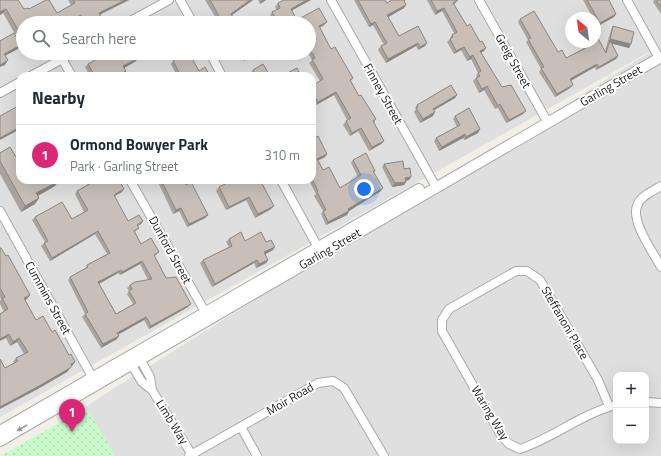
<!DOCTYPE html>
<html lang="en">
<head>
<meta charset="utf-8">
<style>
	:root { --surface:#fff; --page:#f6f6f7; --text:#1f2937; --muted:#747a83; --line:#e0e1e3; --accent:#db2777 }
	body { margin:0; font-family:"Titillium Web",sans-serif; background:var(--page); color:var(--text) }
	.controls { position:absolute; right:12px; bottom:12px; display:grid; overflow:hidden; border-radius:8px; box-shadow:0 4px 16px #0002 }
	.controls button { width:36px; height:36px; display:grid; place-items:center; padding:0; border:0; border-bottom:1px solid var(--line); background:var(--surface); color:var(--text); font:20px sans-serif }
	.compass { position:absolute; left:565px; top:12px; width:36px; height:36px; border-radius:50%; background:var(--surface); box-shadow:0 4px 16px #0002; rotate:331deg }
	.you { position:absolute; left:364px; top:189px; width:14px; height:14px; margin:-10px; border:3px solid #fff; border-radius:50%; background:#1a73e8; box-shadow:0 0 0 6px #1a73e833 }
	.badge { display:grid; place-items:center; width:26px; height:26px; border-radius:50%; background:var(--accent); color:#fff; font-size:13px; font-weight:700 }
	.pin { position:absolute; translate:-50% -33px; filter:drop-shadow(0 1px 2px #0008) }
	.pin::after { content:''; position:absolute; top:21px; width:14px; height:12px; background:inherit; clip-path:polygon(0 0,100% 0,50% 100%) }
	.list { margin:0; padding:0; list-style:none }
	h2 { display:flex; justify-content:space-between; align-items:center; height:52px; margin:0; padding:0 16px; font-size:17px }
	h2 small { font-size:13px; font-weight:400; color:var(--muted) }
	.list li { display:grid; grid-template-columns:26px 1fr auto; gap:12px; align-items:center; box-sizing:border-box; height:60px; padding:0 16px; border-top:1px solid var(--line) }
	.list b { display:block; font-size:15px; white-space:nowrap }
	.list p { margin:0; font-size:13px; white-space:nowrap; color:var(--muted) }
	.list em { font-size:13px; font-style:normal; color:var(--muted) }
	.icon { flex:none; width:22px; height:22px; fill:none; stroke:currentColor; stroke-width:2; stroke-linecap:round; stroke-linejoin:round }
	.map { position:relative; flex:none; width:661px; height:456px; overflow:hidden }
	.search { position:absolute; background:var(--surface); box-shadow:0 4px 16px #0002; left:16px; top:16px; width:300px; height:44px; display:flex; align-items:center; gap:10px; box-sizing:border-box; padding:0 14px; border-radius:22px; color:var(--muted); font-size:15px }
	.panel { position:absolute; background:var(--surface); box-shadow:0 4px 16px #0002; left:16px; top:72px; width:300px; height:112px; border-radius:12px }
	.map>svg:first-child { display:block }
	.residential { fill:#e0dfdf; fill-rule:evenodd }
	.park { fill:url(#park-dots) }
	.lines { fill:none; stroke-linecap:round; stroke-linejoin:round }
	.minor-casing { stroke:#a9a9a9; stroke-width:10 }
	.tertiary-casing { stroke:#a9a9a9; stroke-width:12 }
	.minor { stroke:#fff; stroke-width:8 }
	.tertiary { stroke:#fff; stroke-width:10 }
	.wall { fill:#aba49e; fill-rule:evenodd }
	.shaded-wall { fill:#8b8681 }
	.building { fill:#c7bfb8; stroke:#8b8681; fill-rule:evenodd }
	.oneway { fill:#9c9c9c }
	.labels { text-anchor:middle; stroke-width:4; stroke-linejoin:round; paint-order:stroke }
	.street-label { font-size:12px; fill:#222; stroke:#fff }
</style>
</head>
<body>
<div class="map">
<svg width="661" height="456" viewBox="0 0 661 456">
	<defs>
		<pattern id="park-dots" width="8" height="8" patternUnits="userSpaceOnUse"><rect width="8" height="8" fill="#c8facc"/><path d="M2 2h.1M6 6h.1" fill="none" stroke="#acd6af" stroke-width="1.8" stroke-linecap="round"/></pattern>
	</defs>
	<rect width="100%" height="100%" fill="#f2efe9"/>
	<!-- residential -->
	<path class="residential" d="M0,0H661V456H115L86,407L105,394L658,47L0,417ZM571,18H595V42H571ZM23,23H309V53H23ZM20,76H312V180H20ZM616,375H646V441H616Z"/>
	<!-- park -->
	<polygon class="park" points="86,407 115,456 1,456"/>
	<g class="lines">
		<defs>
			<g id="minor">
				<polyline points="180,0 193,23"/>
				<polyline points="331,0 436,187"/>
				<polyline points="479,0 548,123"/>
				<polyline points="627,0 659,58"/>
				<polyline points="127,23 169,0"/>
				<polyline points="210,53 222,76"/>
				<polyline points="62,59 72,76"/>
				<polyline points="31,76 73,53"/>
				<polyline points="0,93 20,82"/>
				<polyline points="130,180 208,317"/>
				<polyline points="281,180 320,251"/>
				<path d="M661,186C653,191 640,196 637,206C631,222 653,252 661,267"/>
				<polyline points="0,211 95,382"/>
				<polyline points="138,355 150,377 152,390"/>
				<polyline points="129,361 142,382 152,390 192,455"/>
				<polyline points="646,402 661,403"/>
				<path d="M609,406L598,380L540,280L527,271H516L449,309L442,320V331L501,435L509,444L520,449C553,438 581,414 616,405"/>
				<polyline points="241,427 257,456"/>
				<polyline points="189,456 318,383 333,381 344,388 384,456"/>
			</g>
			<g id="tertiary">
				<polyline points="0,431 419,189"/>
				<polyline points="0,441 661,57"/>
			</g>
		</defs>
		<!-- minor casing -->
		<use href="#minor" class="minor-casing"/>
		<!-- tertiary casing -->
		<use href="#tertiary" class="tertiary-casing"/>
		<!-- minor -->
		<use href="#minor" class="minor"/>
		<!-- tertiary -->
		<use href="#tertiary" class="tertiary"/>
	</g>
	<!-- wall -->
	<g class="wall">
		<polygon points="0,0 24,9 57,13 71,5 68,0 129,0 100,15 101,17 98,20 94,23 81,23 78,18 70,23 39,23 38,21 15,34 3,13 0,15"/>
		<polygon points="205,0 253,0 232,15 237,23 219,23"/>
		<polygon points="258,0 266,0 260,4"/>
		<polygon points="311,0 292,10 297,20 324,25 319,28 331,49 353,78 351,81 359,96 376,119 374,123 384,141 381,144 369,151 358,131 350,136 343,125 346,121 347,120 334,95 316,105 312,99 312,86 320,81 309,63 312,60 308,53 309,53 309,23 269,23 268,22 271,18 270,16 272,12 277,10 275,7 278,3"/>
		<polygon points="354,0 385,0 387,3 404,8 388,17 399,36 418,26 425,46 418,50 416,46 386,63 378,50 381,46 384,45 373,25 369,27"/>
		<polygon points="427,0 458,0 455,4 454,4 467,26 484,51 481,53 502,87 523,114 506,123 498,108 495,109 484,90 479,93 473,81 477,77 476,76 478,73 471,59 467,61 461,50 454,54 447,42 450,39 450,38 452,35 454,33 442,11 435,15"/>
		<polygon points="583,0 609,0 616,14 614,17 598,26 595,21 595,18 593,18"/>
		<polygon points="654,0 661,0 661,14 653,2"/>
		<polygon points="520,19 558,52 566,58 584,48 581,42 595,42 605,51 611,30 613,26 631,44 629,48 611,43 618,56 616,59 596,70 595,67 570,81 570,88 555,97 539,72 541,69 526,42 528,40 518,22"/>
		<polygon points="108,53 141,53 137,55 136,61 124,68 126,71 121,76 90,76 85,67 88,64"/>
		<polygon points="240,53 255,53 253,55 244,61"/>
		<polygon points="173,61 199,71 210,76 177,76 171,64"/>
		<polygon points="253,70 270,76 252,76 251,73"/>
		<polygon points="457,95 455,98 434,110 433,116 420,123 414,112 416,109 415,108 417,105"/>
		<polygon points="455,116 480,129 478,133 464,140 463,138 439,151 434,141 436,138 457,127 453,119"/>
		<polygon points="312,139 327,154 325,157 318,160 323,170 340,188 358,177 351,163 353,160 375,171 374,173 381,191 349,211 347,215 326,225 321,214 323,211 314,196 316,194 309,180 312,180"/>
		<polygon points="0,153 16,157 55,186 38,196 39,198 35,204 21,212 0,174"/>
		<polygon points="384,164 404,169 411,177 409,180 406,181 404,185 392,187 382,167"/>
		<path d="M85,180H119L122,192L114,196L128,221H143L141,224L137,226L139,228L135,232L141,244L159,252L156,255L154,256L166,278L188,307L149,329L144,320L118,335L117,339L101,348L82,317L85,314L68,280L70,277L85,269L87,265L107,254L95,234L50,261L41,246L45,242L32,220L35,217L72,219L84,212L75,194L77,191L88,185ZM140,264L148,280L130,285L127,288L129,291L127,294L133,304L116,314L99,284L118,273L120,275Z"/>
		<polygon points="157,180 184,180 186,185 208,215 205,218 187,227 179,211 173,214"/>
		<polygon points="231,180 260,180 271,209 255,218 246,200 226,210 216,191 219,187 231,181"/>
		<polygon points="229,239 245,241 275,247 273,250 265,254 268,260 266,263 256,268 254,263 212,287 200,263 203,260 229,247 226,242"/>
		<polygon points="0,248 27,299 25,300 36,320 52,332 69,355 75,362 67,372 36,390 5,368 14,363 13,362 16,358 24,354 17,342 10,346 6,338 4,312 0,304 0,301 1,299 0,297"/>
	</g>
	<!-- shaded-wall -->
	<g class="shaded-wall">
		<polygon points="125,0 129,0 96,16 99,13"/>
		<polygon points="250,0 253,0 229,17 231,14"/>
		<polygon points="262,0 266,0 260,4"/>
		<polygon points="307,0 311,0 289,12 291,9"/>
		<polygon points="406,5 404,8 385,19 387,15"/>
		<polygon points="444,8 442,11 435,15 437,11"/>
		<polygon points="6,9 3,13 0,15 0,12"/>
		<polygon points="616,14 614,17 598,26 600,23"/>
		<polygon points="81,15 78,18 70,23 66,23"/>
		<polygon points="41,17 38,21 34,23 30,23"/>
		<polygon points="101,17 98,20 94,23 90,23"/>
		<polygon points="327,22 324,25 316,30 319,26"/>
		<polygon points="375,22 373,25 369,27 371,24"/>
		<polygon points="23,27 23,29 15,34 18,30"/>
		<polygon points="610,39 631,44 629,48 609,43 610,40 608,42"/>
		<polygon points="418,43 416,46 386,63 388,59"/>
		<polygon points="427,43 425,46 418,50 420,47"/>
		<polygon points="21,45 18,49 1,58 4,54"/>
		<polygon points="464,47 461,50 454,54 456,51"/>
		<polygon points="486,48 484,51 478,55 480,51"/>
		<polygon points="254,53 255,53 253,55 244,61 246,57"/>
		<polygon points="473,55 471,59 467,61 470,57"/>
		<polygon points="618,56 616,59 596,70 599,67"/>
		<polygon points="139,58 136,61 121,70 123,66"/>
		<polygon points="8,60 5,65 0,67 0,65"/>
		<polygon points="597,64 595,67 567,83 570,79"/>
		<polygon points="126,71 121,76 117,76"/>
		<polygon points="573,85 570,88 555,97 557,94"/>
		<polygon points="487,86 484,90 479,93 482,89"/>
		<polygon points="336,92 334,95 316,105 318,102"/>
		<polygon points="457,95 455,98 431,112 433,109"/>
		<polygon points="526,111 523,114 506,123 509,120"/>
		<polygon points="435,112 433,116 420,123 423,119"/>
		<polygon points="20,127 20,129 0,140 0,138"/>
		<polygon points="361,128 358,131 350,136 352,133"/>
		<polygon points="480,129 478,133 464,140 466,137"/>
		<polygon points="465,134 463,138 439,151 442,147"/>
		<polygon points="384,141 381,144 369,151 372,147"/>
		<polygon points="327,154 325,157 315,162 317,159"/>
		<polygon points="411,177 409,180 403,181 405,178"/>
		<polygon points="59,181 55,186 32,199 36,193"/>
		<polygon points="406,182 404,185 392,187 395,183"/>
		<polygon points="383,188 381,191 346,213 348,209"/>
		<polygon points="124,189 122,192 111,198 114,195"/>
		<polygon points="249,197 246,200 226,210 229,207"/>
		<polygon points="39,198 35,204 21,212 25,206"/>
		<polygon points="274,206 271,209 255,218 258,214"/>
		<polygon points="181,208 179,211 173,214 176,210"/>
		<polygon points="349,211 347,215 326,225 328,222"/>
		<polygon points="208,215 205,218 187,227 189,224"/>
		<polygon points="143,221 141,224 134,228 137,225"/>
		<polygon points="98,231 95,234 50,261 52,258"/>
		<polygon points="275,247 273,250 262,256 264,252"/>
		<polygon points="257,260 254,263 212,287 215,284"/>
		<polygon points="268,260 266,263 256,268 259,264"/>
		<polygon points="142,261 140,264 120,275 122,272"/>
		<polygon points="121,270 118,273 95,286 98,282"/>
		<polygon points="30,295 27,299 21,302 24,298"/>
		<polygon points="191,304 188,307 149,329 151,326"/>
		<polygon points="146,317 144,320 115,336 117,333"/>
		<polygon points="9,334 6,338 0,341 0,339"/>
		<polygon points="119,336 117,339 101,348 103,344"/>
		<polygon points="19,338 17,342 10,346 13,342"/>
		<polygon points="75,362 67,372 36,390 0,409 0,407"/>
	</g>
	<!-- building -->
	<g class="building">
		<polygon points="0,0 18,0 24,9 28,8 29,9 46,0 49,0 57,13 75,3 73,0 125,0 99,13 101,17 90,23 89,23 87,21 85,22 81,15 66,23 44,23 41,17 30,23 23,23 23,27 18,30 6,9 0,12"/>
		<polygon points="210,0 250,0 231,14 237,23 223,23"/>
		<polygon points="284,0 307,0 291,9 297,20 319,8 327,22 319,26 331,49 335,47 347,68 353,78 350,80 359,96 361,95 376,119 373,121 384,141 372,147 361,128 352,133 346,121 351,118 336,92 318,102 312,91 312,86 323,79 312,59 315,58 309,48 309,23 280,23 279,22 277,23 273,23 270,18 274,16 272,12 280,8 278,3"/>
		<polygon points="358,0 385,0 387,3 392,0 404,0 406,5 387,15 399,36 418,26 427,43 420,47 418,43 388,59 381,46 387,43 375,22 371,24"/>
		<polygon points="431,0 458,0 453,3 467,26 470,24 480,42 482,41 486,48 480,51 502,87 511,85 526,111 509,120 500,104 498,106 487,86 482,89 476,78 480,76 478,73 481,71 473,55 470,57 464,47 456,51 450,39 453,37 452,35 457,32 444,8 437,11"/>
		<polygon points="587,0 609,0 616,14 600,23"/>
		<polygon points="656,0 661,0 661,7"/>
		<polygon points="534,11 558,52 562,50 566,58 588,47 585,42 595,42 595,33 606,53 610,40 618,56 599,67 597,64 570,79 573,85 557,94 541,68 544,67 528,39 531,38 520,19"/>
		<polygon points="613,26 634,32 631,44 610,39"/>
		<polygon points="14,33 21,45 4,54 8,60 0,65 0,41"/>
		<polygon points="108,53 137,53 136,54 139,58 123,66 126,71 117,76 95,76 88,64"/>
		<polygon points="187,53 189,53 199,71 205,67 210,76 181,76 173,61"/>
		<polygon points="244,53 254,53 246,57"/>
		<polygon points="263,64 270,76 256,76 253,70"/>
		<polygon points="297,68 301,76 282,76"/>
		<polygon points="451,85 457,95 433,109 435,112 423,119 416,108 418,107 417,105"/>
		<polygon points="20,105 20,127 0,138 0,116"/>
		<polygon points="469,108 480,129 466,137 465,134 442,147 436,138 460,125 455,116"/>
		<polygon points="318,136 327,154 317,159 323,170 329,167 340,188 361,175 353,160 366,153 375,171 373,171 383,188 348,209 349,211 328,222 323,211 326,210 317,192 318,191 312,179 312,139"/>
		<polygon points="10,147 16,157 20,154 20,180 58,180 59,181 36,193 39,198 25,206 0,161 0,153"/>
		<polygon points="403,161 404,169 410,168 411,177 405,178 406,182 395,183 384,164"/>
		<path d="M89,180H119L124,189L114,195L128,221L139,215L143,221L137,225L139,228L134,231L141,244L151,238L159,252L154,255L166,278L176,277L191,304L151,326L146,317L117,333L119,336L103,344L85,314L88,312L70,277L88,267L87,265L110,253L98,231L52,258L44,243L48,241L35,217L62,202L72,219L88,210L77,191L91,183ZM142,261L152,279L135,282L130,285L132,289L129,291L136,303L116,314L98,282L121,270L122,272Z"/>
		<polygon points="161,180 184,180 186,185 191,182 208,215 189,224 181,208 176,210"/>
		<polygon points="233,180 260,180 274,206 258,214 249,197 229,207 219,187"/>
		<polygon points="241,232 245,241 261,232 266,242 271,240 275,247 264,252 268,260 259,264 257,260 215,284 203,260 232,246 229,239"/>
		<polygon points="0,248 1,248 6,256 8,255 30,295 24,298 36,320 43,316 52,332 55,330 69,355 71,354 75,362 71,364 72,366 70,368 39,386 0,407 0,359 5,368 18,361 16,358 28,352 19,338 13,342 9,334 0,339 0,314 8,309 2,298 5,297 0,288"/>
	</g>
	<!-- one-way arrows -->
	<defs><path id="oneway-solid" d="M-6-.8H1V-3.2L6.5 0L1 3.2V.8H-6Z"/></defs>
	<use class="oneway" href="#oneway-solid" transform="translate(22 428) rotate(150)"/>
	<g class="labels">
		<!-- street labels -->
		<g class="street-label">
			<text transform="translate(513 61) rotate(61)" y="4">Greig Street</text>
			<text transform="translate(611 86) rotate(-30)" y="4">Garling Street</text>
			<text transform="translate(383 94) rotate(61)" y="4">Finney Street</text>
			<text transform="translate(330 249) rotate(-30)" y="4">Garling Street</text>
			<text transform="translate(170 250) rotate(61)" y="4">Dunford Street</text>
			<text transform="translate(48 298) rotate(61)" y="4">Cummins Street</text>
			<text transform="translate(565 323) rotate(60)" y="4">Steffanoni Place</text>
			<text transform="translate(290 399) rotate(-30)" y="4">Moir Road</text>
			<text transform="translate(490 413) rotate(59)" y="4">Waring Way</text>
			<text transform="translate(172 422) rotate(58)" y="4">Limb Way</text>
		</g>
	</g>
</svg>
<div class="controls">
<button>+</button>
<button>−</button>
</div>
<svg class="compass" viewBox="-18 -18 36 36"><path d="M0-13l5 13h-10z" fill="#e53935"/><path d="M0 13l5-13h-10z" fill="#747a83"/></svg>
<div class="you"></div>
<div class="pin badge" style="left:72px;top:432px">1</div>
<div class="search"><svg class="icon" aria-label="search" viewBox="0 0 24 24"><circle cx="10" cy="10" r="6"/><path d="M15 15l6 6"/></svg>Search here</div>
<section class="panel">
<h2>Nearby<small></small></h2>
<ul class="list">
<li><span class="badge">1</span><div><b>Ormond Bowyer Park</b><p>Park · Garling Street</p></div><em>310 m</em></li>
</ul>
</section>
</div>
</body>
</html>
